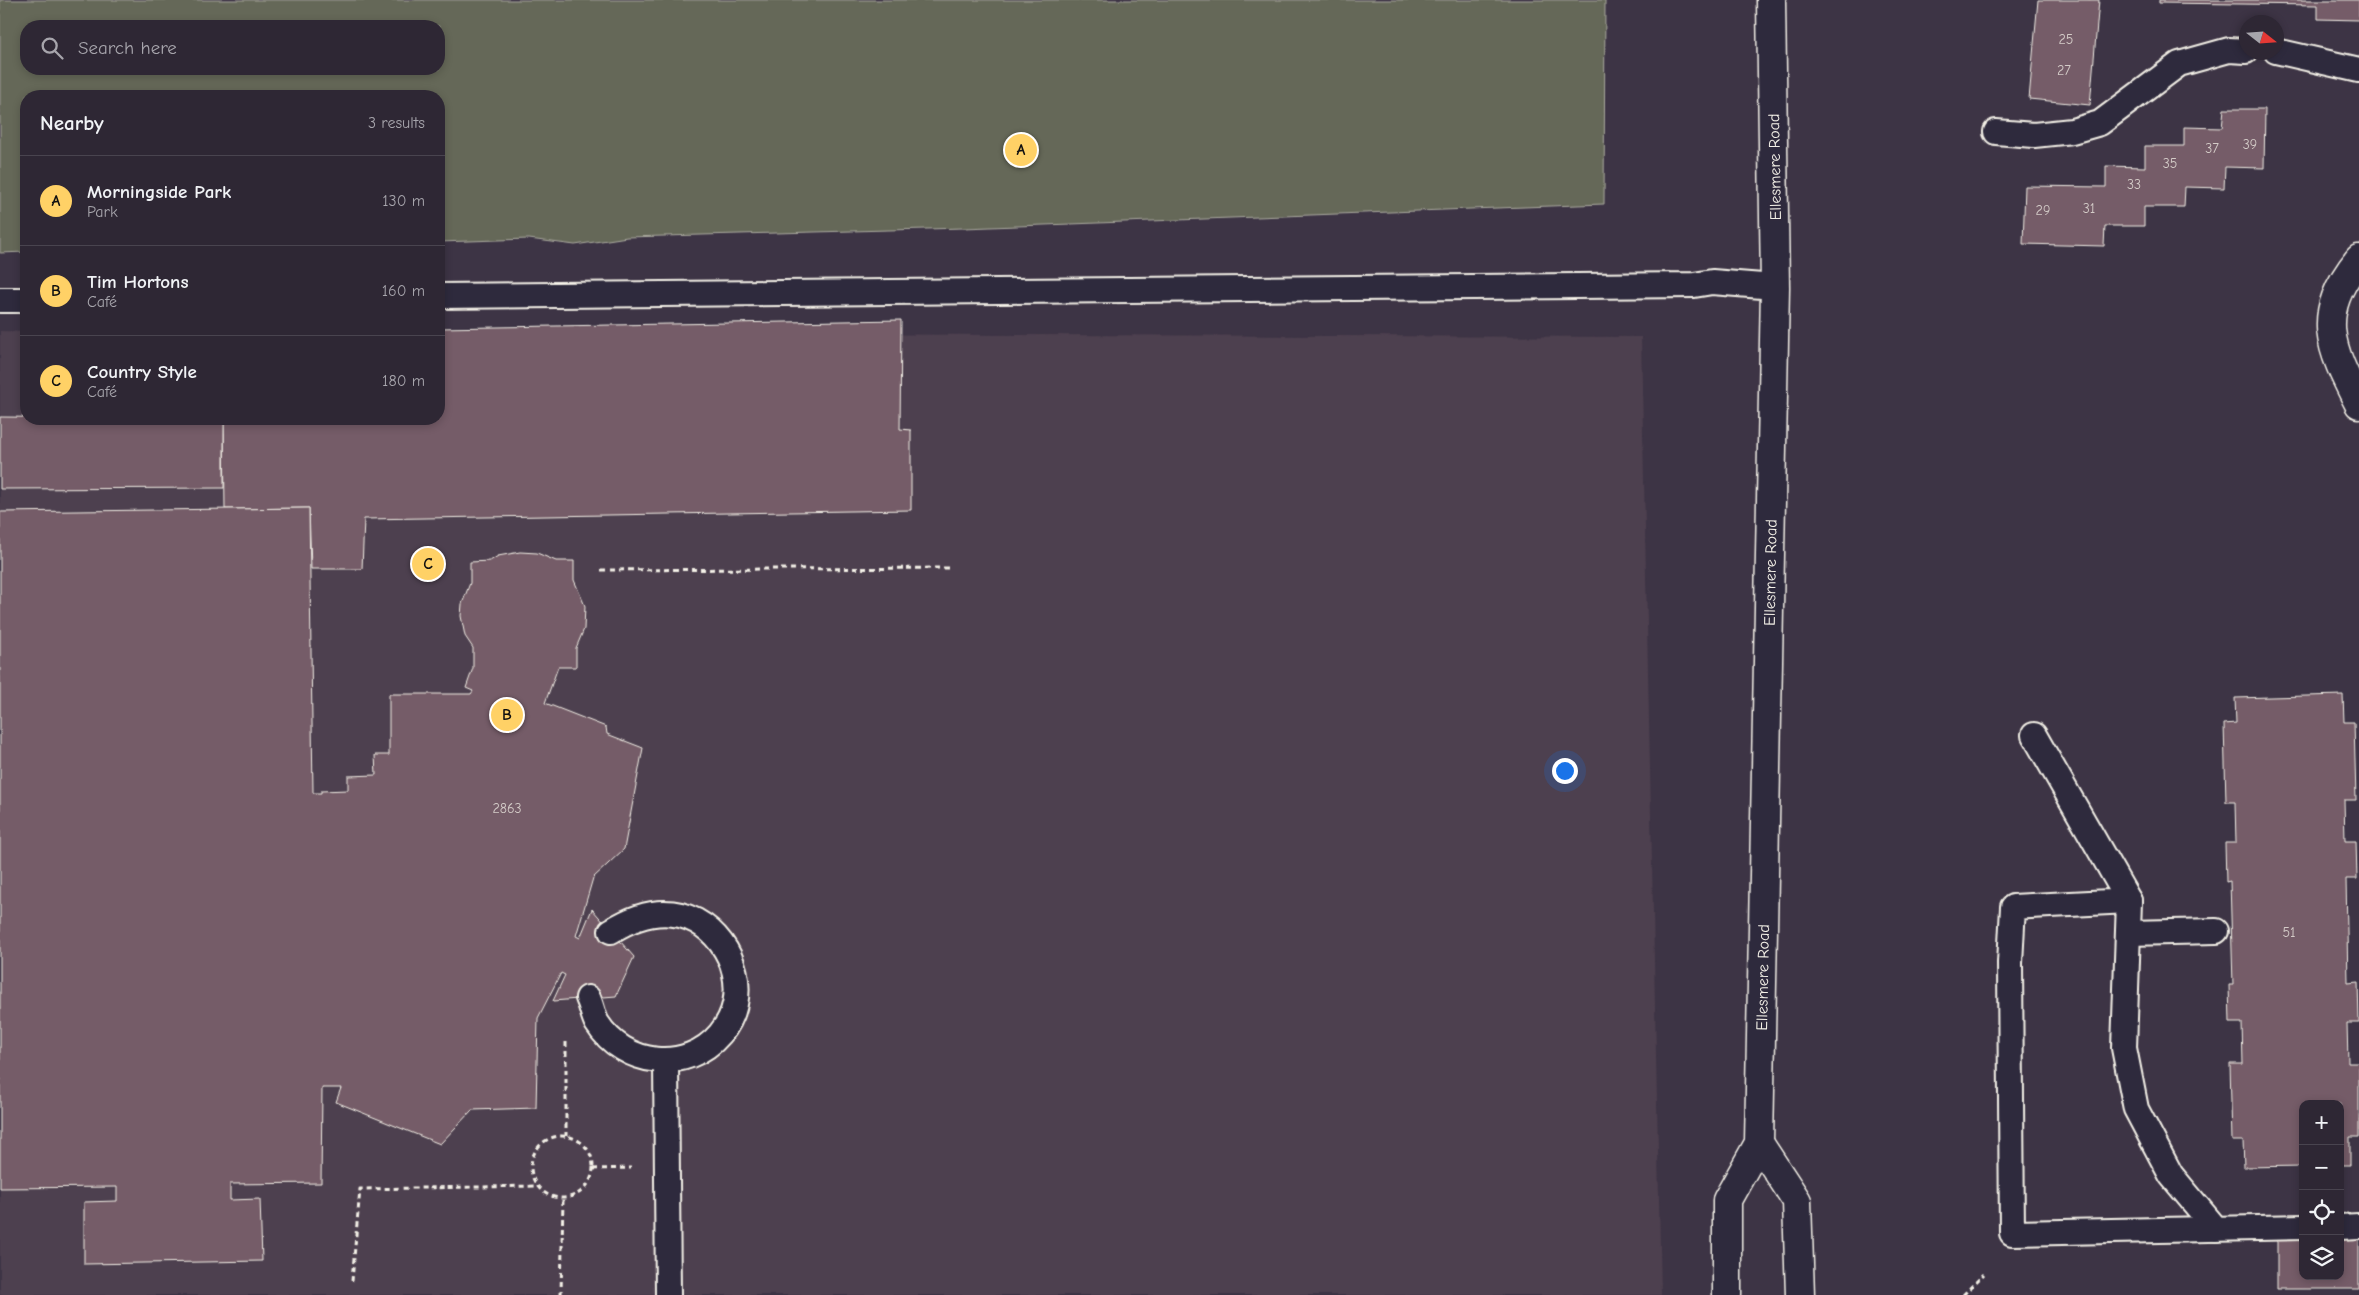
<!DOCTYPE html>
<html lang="en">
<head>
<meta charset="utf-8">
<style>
	:root { --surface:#2e2734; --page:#3a3340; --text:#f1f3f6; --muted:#a7a5ac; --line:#49444f; --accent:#ffd166 }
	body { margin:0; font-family:"Comic Neue",sans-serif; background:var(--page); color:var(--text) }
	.controls { position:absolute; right:15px; bottom:15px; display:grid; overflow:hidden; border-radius:10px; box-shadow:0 2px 8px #0003 }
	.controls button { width:45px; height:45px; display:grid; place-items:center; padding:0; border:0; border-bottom:1px solid var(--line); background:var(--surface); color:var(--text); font:25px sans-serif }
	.compass { position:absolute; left:2239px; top:15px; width:45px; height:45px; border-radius:50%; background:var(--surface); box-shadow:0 2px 8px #0003; rotate:107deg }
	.you { position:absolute; left:1564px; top:770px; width:18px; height:18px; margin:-12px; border:4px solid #fff; border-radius:50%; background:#1a73e8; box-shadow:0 0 0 8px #1a73e833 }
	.badge { display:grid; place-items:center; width:32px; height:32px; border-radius:50%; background:var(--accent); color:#111; font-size:16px; font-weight:700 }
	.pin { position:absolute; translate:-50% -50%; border:2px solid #fff; box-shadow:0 1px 5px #0006 }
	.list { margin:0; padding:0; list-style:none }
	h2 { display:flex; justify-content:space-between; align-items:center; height:65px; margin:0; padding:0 20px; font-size:21px }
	h2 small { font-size:16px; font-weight:400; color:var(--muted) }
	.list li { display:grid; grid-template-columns:32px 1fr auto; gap:15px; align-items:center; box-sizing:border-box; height:90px; padding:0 20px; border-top:1px solid var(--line) }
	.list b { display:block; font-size:19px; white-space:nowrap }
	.list p { margin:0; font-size:16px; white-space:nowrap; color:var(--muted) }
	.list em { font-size:16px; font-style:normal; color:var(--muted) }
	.icon { flex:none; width:28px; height:28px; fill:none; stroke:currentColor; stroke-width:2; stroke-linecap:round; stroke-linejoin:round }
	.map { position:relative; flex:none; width:2359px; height:1295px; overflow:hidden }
	.search { position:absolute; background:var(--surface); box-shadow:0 2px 8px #0003; left:20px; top:20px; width:425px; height:55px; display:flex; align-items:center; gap:12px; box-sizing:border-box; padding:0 18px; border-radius:20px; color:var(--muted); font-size:19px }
	.panel { position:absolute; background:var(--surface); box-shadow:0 2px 8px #0003; left:20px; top:90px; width:425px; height:335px; border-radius:20px }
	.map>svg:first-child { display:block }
	.built { fill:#4e404f }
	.green { fill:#656759; stroke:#acaca0; fill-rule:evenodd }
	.building { fill:#745c67; stroke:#f4f1e8 }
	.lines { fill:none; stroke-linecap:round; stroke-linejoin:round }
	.service-casing { stroke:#f4f1e8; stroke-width:28 }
	.minor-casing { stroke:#f4f1e8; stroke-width:31 }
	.secondary-casing { stroke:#f4f1e8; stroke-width:31 }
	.path { stroke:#f4f1e8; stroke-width:3; stroke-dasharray:5 4; stroke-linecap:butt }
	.service { stroke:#2f2a3d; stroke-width:24 }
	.minor { stroke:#2f2a3d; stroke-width:28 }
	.secondary { stroke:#2f2a3d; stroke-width:28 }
	.labels { text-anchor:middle; stroke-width:4; stroke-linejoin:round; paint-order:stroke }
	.number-label { font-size:14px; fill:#d4ccc8 }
	.street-label { font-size:16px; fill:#f4f1e8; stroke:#2f2a3d }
</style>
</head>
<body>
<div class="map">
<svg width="2359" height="1295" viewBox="0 0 2359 1295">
	<rect width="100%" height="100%" fill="#3d3445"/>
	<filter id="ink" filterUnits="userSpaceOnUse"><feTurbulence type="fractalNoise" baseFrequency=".02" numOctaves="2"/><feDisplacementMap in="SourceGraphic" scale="10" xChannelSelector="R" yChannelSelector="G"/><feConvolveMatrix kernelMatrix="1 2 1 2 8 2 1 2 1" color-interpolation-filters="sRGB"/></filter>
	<g filter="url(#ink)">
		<!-- built -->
		<polygon class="built" points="0,331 26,332 26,419 439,419 439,333 1641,337 1661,1295 0,1295"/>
		<!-- green -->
		<path class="green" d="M0,0H1605L1604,204L964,228L627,237L575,245L529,239L439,242V96H26V252L0,253ZM26,26H439V69H26Z"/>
		<!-- building -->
		<g class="building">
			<polygon points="2038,0 2099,0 2090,105 2029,99"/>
			<polygon points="2159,0 2359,0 2359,20 2318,19 2318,5 2159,3"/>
			<polygon points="2224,109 2265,109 2264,168 2225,167 2224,188 2185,187 2184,207 2144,207 2144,226 2105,226 2104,246 2023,244 2025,186 2106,187 2106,166 2145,167 2145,146 2184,146 2184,127 2222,128"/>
			<polygon points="901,320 900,429 911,430 911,510 364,519 362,569 311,569 309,508 225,509 224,419 439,419 439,328"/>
			<polygon points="0,417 224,419 224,488 0,489"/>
			<polygon points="309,508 313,793 321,793 321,791 348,790 348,776 376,775 375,755 389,755 389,694 471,694 473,691 466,688 473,668 473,648 465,636 461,616 462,604 470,583 470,562 490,561 498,556 520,552 537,553 556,561 574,561 574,580 585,606 584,629 576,648 576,667 558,667 545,703 606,727 607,734 643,748 624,849 593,878 576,936 580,938 592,909 634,957 616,996 553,1001 565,975 561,973 538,1018 536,1108 472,1110 440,1144 336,1102 341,1088 322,1088 321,1183 230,1184 230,1200 260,1199 262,1261 84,1264 84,1202 117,1201 117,1187 0,1188 0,512"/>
			<polygon points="2343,695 2344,722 2354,722 2356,800 2344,800 2345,841 2356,841 2357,879 2346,879 2348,983 2358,982 2359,1023 2347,1023 2348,1062 2359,1062 2359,1137 2350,1137 2350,1165 2340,1165 2340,1104 2303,1104 2303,1166 2244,1167 2243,1141 2232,1141 2230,1064 2243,1064 2242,1023 2230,1023 2229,985 2233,985 2230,881 2226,882 2225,843 2236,843 2235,802 2226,802 2224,724 2236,723 2235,698"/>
			<polygon points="2277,1237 2303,1237 2303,1276 2340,1276 2340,1237 2359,1237 2359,1289 2277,1289"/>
		</g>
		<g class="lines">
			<defs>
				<g id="service">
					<polyline points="2276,51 2359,70"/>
					<polyline points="1996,132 2034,135 2072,131 2100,123 2179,64 2229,50 2246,51"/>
					<polyline points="439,296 1694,285 1712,282 1775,287"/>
					<polyline points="0,300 26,300"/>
					<polyline points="2034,735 2129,901 2013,907 2010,963 2012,1233 2303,1227"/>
					<polyline points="2129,901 2124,1048 2136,1109 2171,1175 2216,1229"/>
					<polyline points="2128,933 2216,931"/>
					<path d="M588,998C592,1006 593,1016 597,1023C624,1066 686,1074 720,1034C751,998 736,943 696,921C667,906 638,914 611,931"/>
					<polyline points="666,1061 668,1295"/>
					<polyline points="2340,1227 2359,1226"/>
				</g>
				<path id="minor" d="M2359,259C2314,315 2330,347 2359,404"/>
				<g id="secondary">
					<polyline points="1759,1143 1797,1201 1800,1295"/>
					<path id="s1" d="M1727,1295V1200L1759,1143L1775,287L1771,0"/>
				</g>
			</defs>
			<!-- service casing -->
			<use href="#service" class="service-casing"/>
			<!-- minor casing -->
			<use href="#minor" class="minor-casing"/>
			<!-- secondary casing -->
			<use href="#secondary" class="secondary-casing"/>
			<!-- path -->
			<g class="path">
				<polyline points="601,570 951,568"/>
				<polyline points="566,1042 566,1136"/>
				<circle cx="562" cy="1167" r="31"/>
				<polyline points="593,1169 631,1168"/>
				<polyline points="352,1281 360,1189 537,1186"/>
				<polyline points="561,1295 563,1199"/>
				<polyline points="1963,1295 1984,1274"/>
			</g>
			<!-- service -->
			<use href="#service" class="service"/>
			<!-- minor -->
			<use href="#minor" class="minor"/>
			<!-- secondary -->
			<use href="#secondary" class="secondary"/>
		</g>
	</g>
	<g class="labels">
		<!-- number labels -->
		<g class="number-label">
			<text x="2066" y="44">25</text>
			<text x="2064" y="75">27</text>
			<text x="2250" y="149">39</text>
			<text x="2212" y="153">37</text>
			<text x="2170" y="168">35</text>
			<text x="2134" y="189">33</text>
			<text x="2089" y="213">31</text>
			<text x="2043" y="215">29</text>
			<text x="507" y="813">2863</text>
			<text x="2289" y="937">51</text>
		</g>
		<!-- street labels -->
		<g class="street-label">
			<text transform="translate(1774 167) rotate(-91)" y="6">Ellesmere Road</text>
			<text dy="6" stroke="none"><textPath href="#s1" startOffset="731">Ellesmere Road</textPath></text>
			<text dy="6" stroke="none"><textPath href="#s1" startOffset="326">Ellesmere Road</textPath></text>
		</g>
	</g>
</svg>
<div class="controls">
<button>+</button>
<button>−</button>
<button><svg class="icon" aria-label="locate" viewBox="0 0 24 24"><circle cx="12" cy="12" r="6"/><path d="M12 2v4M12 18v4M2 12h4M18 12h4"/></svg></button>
<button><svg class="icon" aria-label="layers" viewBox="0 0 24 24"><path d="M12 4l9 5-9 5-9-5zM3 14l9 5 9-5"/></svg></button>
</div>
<svg class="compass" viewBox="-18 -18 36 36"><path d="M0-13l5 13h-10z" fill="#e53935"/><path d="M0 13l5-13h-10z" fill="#a7a5ac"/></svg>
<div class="you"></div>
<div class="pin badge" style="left:1021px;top:150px">A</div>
<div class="pin badge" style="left:507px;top:715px">B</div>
<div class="pin badge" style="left:428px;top:564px">C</div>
<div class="search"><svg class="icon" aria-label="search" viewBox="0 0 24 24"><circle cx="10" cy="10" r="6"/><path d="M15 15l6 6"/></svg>Search here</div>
<section class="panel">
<h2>Nearby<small>3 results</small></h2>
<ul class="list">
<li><span class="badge">A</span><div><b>Morningside Park</b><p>Park</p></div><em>130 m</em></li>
<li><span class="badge">B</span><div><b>Tim Hortons</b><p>Café</p></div><em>160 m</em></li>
<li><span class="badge">C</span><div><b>Country Style</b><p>Café</p></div><em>180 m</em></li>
</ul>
</section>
</div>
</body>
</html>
